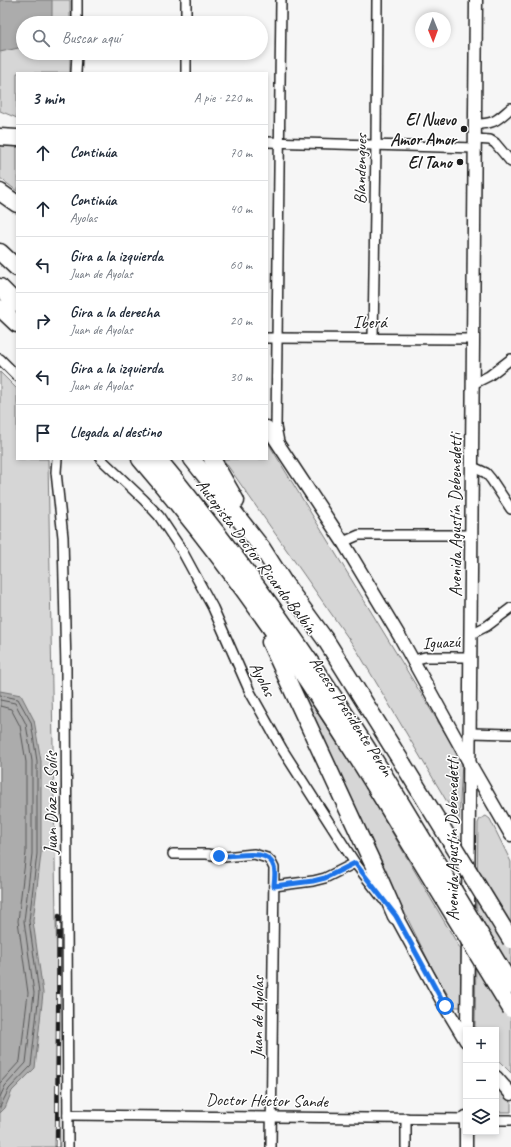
<!DOCTYPE html>
<html lang="es">
<head>
<meta charset="utf-8">
<style>
	:root { --surface:#fff; --page:#f6f6f7; --text:#1f2937; --muted:#747a83; --line:#e0e1e3 }
	body { margin:0; font-family:Caveat,sans-serif; background:var(--page); color:var(--text) }
	.controls { position:absolute; right:12px; bottom:12px; display:grid; overflow:hidden; border-radius:0px; box-shadow:0 2px 6px #0003 }
	.controls button { width:36px; height:36px; display:grid; place-items:center; padding:0; border:0; border-bottom:1px solid var(--line); background:var(--surface); color:var(--text); font:20px sans-serif }
	.compass { position:absolute; left:415px; top:12px; width:36px; height:36px; border-radius:50%; background:var(--surface); box-shadow:0 2px 6px #0003; rotate:179deg }
	.stop { position:absolute; width:12px; height:12px; margin:-9px; border:3px solid #1a73e8; border-radius:50%; background:#fff }
	.stop.end { background:#1a73e8; border-color:#fff; box-shadow:0 1px 4px #0008 }
	.list { margin:0; padding:0; list-style:none }
	h2 { display:flex; justify-content:space-between; align-items:center; height:52px; margin:0; padding:0 16px; font-size:17px }
	h2 small { font-size:13px; font-weight:400; color:var(--muted) }
	.list li { display:grid; grid-template-columns:26px 1fr auto; gap:12px; align-items:center; box-sizing:border-box; height:56px; padding:0 16px; border-top:1px solid var(--line) }
	.list b { display:block; font-size:15px; white-space:nowrap }
	.list p { margin:0; font-size:13px; white-space:nowrap; color:var(--muted) }
	.list em { font-size:13px; font-style:normal; color:var(--muted) }
	.icon { flex:none; width:22px; height:22px; fill:none; stroke:currentColor; stroke-width:2; stroke-linecap:round; stroke-linejoin:round }
	.map { position:relative; flex:none; width:511px; height:1147px; overflow:hidden }
	.search { position:absolute; background:var(--surface); box-shadow:0 2px 6px #0003; left:16px; top:16px; width:252px; height:44px; display:flex; align-items:center; gap:10px; box-sizing:border-box; padding:0 14px; border-radius:22px; color:var(--muted); font-size:15px }
	.panel { position:absolute; background:var(--surface); box-shadow:0 2px 6px #0003; left:16px; top:72px; width:252px; height:388px; border-radius:0px }
	.map>svg:first-child { display:block }
	.green { fill:#d6d6d6; stroke:#797979 }
	.water { fill:#acacac; stroke:#727272 }
	.lines { fill:none; stroke-linecap:round; stroke-linejoin:round }
	.shore { stroke:#565656; stroke-width:1 }
	.street-casing { stroke:#1c1c1c; stroke-width:12 }
	.secondary-casing { stroke:#1c1c1c; stroke-width:15 }
	.highway-casing { stroke:#1c1c1c; stroke-width:19 }
	.street { stroke:#fff; stroke-width:9 }
	.secondary { stroke:#fff; stroke-width:12 }
	.highway { stroke:#fff; stroke-width:16 }
	.rail-casing { stroke:#1c1c1c; stroke-width:4.5 }
	.rail { stroke:#fff; stroke-width:3; stroke-dasharray:9; stroke-linecap:butt }
	.highway-bridge-casing { stroke:#1c1c1c; stroke-width:19; stroke-linecap:butt }
	.highway-bridge { stroke:#fff; stroke-width:16 }
	.route { stroke:#1a73e8; stroke-width:5 }
	.poi-dot { fill:#1c1c1c; stroke:#fff; stroke-width:1.5 }
	.labels { text-anchor:middle; stroke-width:3; stroke-linejoin:round; paint-order:stroke }
	.poi-label { font-size:17px; font-weight:bold; fill:#1c1c1c; stroke:#fff; text-anchor:end }
	.street-label { font-size:17px; fill:#1c1c1c; stroke:#fff }
</style>
</head>
<body>
<div class="map">
<svg width="511" height="1147" viewBox="0 0 511 1147">
	<rect width="100%" height="100%" fill="#f6f6f6"/>
	<filter id="ink" filterUnits="userSpaceOnUse"><feTurbulence type="fractalNoise" baseFrequency=".025" numOctaves="2"/><feDisplacementMap in="SourceGraphic" scale="8" xChannelSelector="R" yChannelSelector="G"/><feConvolveMatrix kernelMatrix="1 2 1 2 8 2 1 2 1" color-interpolation-filters="sRGB"/></filter>
	<g filter="url(#ink)">
		<!-- green -->
		<g class="green">
			<polygon points="0,0 70,0 70,23 23,23 23,53 70,53 70,73 17,73 17,118 0,111"/>
			<polygon points="0,144 17,144 17,191 0,178"/>
			<polygon points="0,372 17,389 17,459 48,459 60,1147 0,1147"/>
			<polygon points="267,441 462,761 459,822 358,652 223,459 267,459"/>
			<polygon points="289,670 356,771 461,950 461,1007 455,1007 432,968 385,873"/>
			<polygon points="486,816 490,819 511,862 511,1073 496,1058 496,1030 476,1030 475,1027 478,823 480,819"/>
			<polygon points="496,1086 511,1102 511,1112 496,1112"/>
		</g>
		<!-- water -->
		<g class="water">
			<polygon points="0,0 52,0 52,23 23,23 23,47 0,52"/>
			<polygon points="0,691 21,695 34,720 41,761 41,854 33,921 43,993 35,1068 12,1091 5,1108 0,1113"/>
		</g>
		<g class="lines">
			<!-- shore -->
			<g class="shore">
				<polyline points="0,695 18,699 31,722 37,761 37,854 29,921 39,993 31,1066 9,1089 0,1107"/>
				<polyline points="0,700 15,703 26,724 32,761 32,854 24,921 34,993 26,1063 5,1086 0,1097"/>
				<polyline points="0,706 11,709 20,726 26,762 26,853 18,921 28,993 20,1061 0,1083"/>
			</g>
			<defs>
				<g id="street">
					<polyline points="77,23 77,0"/>
					<polyline points="186,23 186,0"/>
					<polyline points="76,73 77,53"/>
					<polyline points="186,73 186,53"/>
					<path d="M475,124C495,124 497,120 511,108"/>
					<polyline points="475,139 490,140 495,143 511,162"/>
					<polyline points="267,142 475,148"/>
					<polyline points="267,338 473,339"/>
					<polyline points="373,338 376,145 377,0"/>
					<polyline points="0,359 17,376"/>
					<polyline points="473,384 489,376 511,359"/>
					<polyline points="279,442 276,427 281,0"/>
					<polyline points="57,459 56,472 63,537 66,669 68,1147"/>
					<polyline points="101,459 144,500 159,516 181,549 213,608 250,692 282,749 355,863 383,899"/>
					<polyline points="473,467 486,473 491,479 511,509"/>
					<polyline points="343,542 359,535 472,535"/>
					<polyline points="471,634 487,626 511,608"/>
					<polyline points="414,660 425,657 471,657"/>
					<polyline points="470,733 511,734"/>
					<polyline points="173,854 207,854 224,857 254,854 267,858 271,862 274,868 271,1147"/>
					<polyline points="274,886 313,881 325,878 355,863"/>
					<polyline points="68,1115 466,1119"/>
					<polyline points="406,1118 406,1147"/>
					<polyline points="496,1120 511,1120"/>
				</g>
				<g id="secondary">
					<polyline points="267,427 343,542 400,637 470,764 511,835"/>
					<polyline points="468,915 476,0"/>
					<polyline points="396,916 445,1006 466,1041"/>
					<polyline points="467,1030 468,937"/>
					<polyline points="496,1077 511,1094"/>
					<polyline points="466,1147 466,1117"/>
				</g>
				<g id="highway">
					<polyline points="0,137 17,138"/>
					<polyline points="0,192 17,204"/>
					<polyline points="0,252 17,268"/>
					<polyline points="0,287 17,304"/>
					<polyline points="0,308 17,324"/>
					<path d="M140,459C227,560 303,670 373,783"/>
					<path d="M158,459C179,483 197,508 217,533C277,611 332,692 384,775"/>
					<polyline points="192,459 262,548 285,584 327,642 403,764"/>
					<polyline points="212,459 236,501"/>
					<polyline points="270,642 378,875 396,916"/>
				</g>
			</defs>
			<!-- street casing -->
			<use href="#street" class="street-casing"/>
			<!-- secondary casing -->
			<use href="#secondary" class="secondary-casing"/>
			<!-- highway casing -->
			<use href="#highway" class="highway-casing"/>
			<!-- street -->
			<use href="#street" class="street"/>
			<!-- secondary -->
			<use href="#secondary" class="secondary"/>
			<!-- highway -->
			<use href="#highway" class="highway"/>
			<defs>
				<polyline id="rail" points="57,1147 59,916"/>
			</defs>
			<!-- rail casing -->
			<use href="#rail" class="rail-casing"/>
			<!-- rail -->
			<use href="#rail" class="rail"/>
			<defs>
				<g id="highway-bridge">
					<polyline points="403,764 511,940"/>
					<polyline points="384,775 511,985"/>
					<polyline points="373,783 511,1009"/>
				</g>
			</defs>
			<!-- highway-bridge casing -->
			<use href="#highway-bridge" class="highway-bridge-casing"/>
			<!-- highway-bridge -->
			<use href="#highway-bridge" class="highway-bridge"/>
		</g>
	</g>
	<g class="lines" filter="url(#ink)">
		<!-- route -->
		<path class="route" d="M219,856C234,858 268,846 274,867C276,873 274,881 274,886L313,881L325,878L355,863L396,916L445,1006"/>
	</g>
	<!-- markers -->
	<g class="poi-dot">
		<circle cx="464" cy="129" r="4"/>
		<circle cx="460" cy="162" r="4"/>
	</g>
	<g class="labels">
		<!-- poi labels -->
		<g class="poi-label">
			<text x="456" y="125">El Nuevo<tspan x="456" dy="20">Amor Amor</tspan></text>
			<text x="452" y="168">El Tano</text>
		</g>
		<!-- street labels -->
		<g class="street-label">
			<text transform="translate(360 169) rotate(-89)" y="6">Blandengues</text>
			<text x="370" y="328">Iberá</text>
			<text transform="translate(455 515) rotate(-90)" y="6">Avenida Agustín Debenedetti</text>
			<text transform="translate(257 556) rotate(53)" y="6">Autopista Doctor Ricardo Balbín</text>
			<text transform="translate(441 642) rotate(-3)" y="6">Iguazú</text>
			<text transform="translate(263 679) rotate(63)" y="6">Ayolas</text>
			<text transform="translate(352 716) rotate(57)" y="6">Acceso Presidente Perón</text>
			<text transform="translate(51 803) rotate(-90)" y="6">Juan Díaz de Solís</text>
			<text transform="translate(452 839) rotate(-90)" y="6">Avenida Agustín Debenedetti</text>
			<text transform="translate(257 1017) rotate(-89)" y="6">Juan de Ayolas</text>
			<text transform="translate(267 1100) rotate(1)" y="6">Doctor Héctor Sande</text>
		</g>
	</g>
</svg>
<div class="controls">
<button>+</button>
<button>−</button>
<button><svg class="icon" aria-label="layers" viewBox="0 0 24 24"><path d="M12 4l9 5-9 5-9-5zM3 14l9 5 9-5"/></svg></button>
</div>
<svg class="compass" viewBox="-18 -18 36 36"><path d="M0-13l5 13h-10z" fill="#e53935"/><path d="M0 13l5-13h-10z" fill="#747a83"/></svg>
<div class="stop" style="left:445px;top:1006px"></div>
<div class="stop end" style="left:219px;top:856px"></div>
<div class="search"><svg class="icon" aria-label="search" viewBox="0 0 24 24"><circle cx="10" cy="10" r="6"/><path d="M15 15l6 6"/></svg>Buscar aquí</div>
<section class="panel">
<h2>3 min<small>A pie · 220 m</small></h2>
<ul class="list">
<li><svg class="icon" aria-label="ahead" viewBox="0 0 24 24"><path d="M12 20V5M6 11l6-6 6 6"/></svg><div><b>Continúa</b></div><em>70 m</em></li>
<li><svg class="icon" aria-label="ahead" viewBox="0 0 24 24"><path d="M12 20V5M6 11l6-6 6 6"/></svg><div><b>Continúa</b><p>Ayolas</p></div><em>40 m</em></li>
<li><svg class="icon" aria-label="left" viewBox="0 0 24 24"><path d="M17 20v-9H6M10 6l-5 5 5 5"/></svg><div><b>Gira a la izquierda</b><p>Juan de Ayolas</p></div><em>60 m</em></li>
<li><svg class="icon" aria-label="right" viewBox="0 0 24 24"><path d="M7 20v-9h11M14 6l5 5-5 5"/></svg><div><b>Gira a la derecha</b><p>Juan de Ayolas</p></div><em>20 m</em></li>
<li><svg class="icon" aria-label="left" viewBox="0 0 24 24"><path d="M17 20v-9H6M10 6l-5 5 5 5"/></svg><div><b>Gira a la izquierda</b><p>Juan de Ayolas</p></div><em>30 m</em></li>
<li><svg class="icon" aria-label="arrive" viewBox="0 0 24 24"><path d="M6 21V4h12l-3 4 3 4H6"/></svg><div><b>Llegada al destino</b></div></li>
</ul>
</section>
</div>
</body>
</html>
